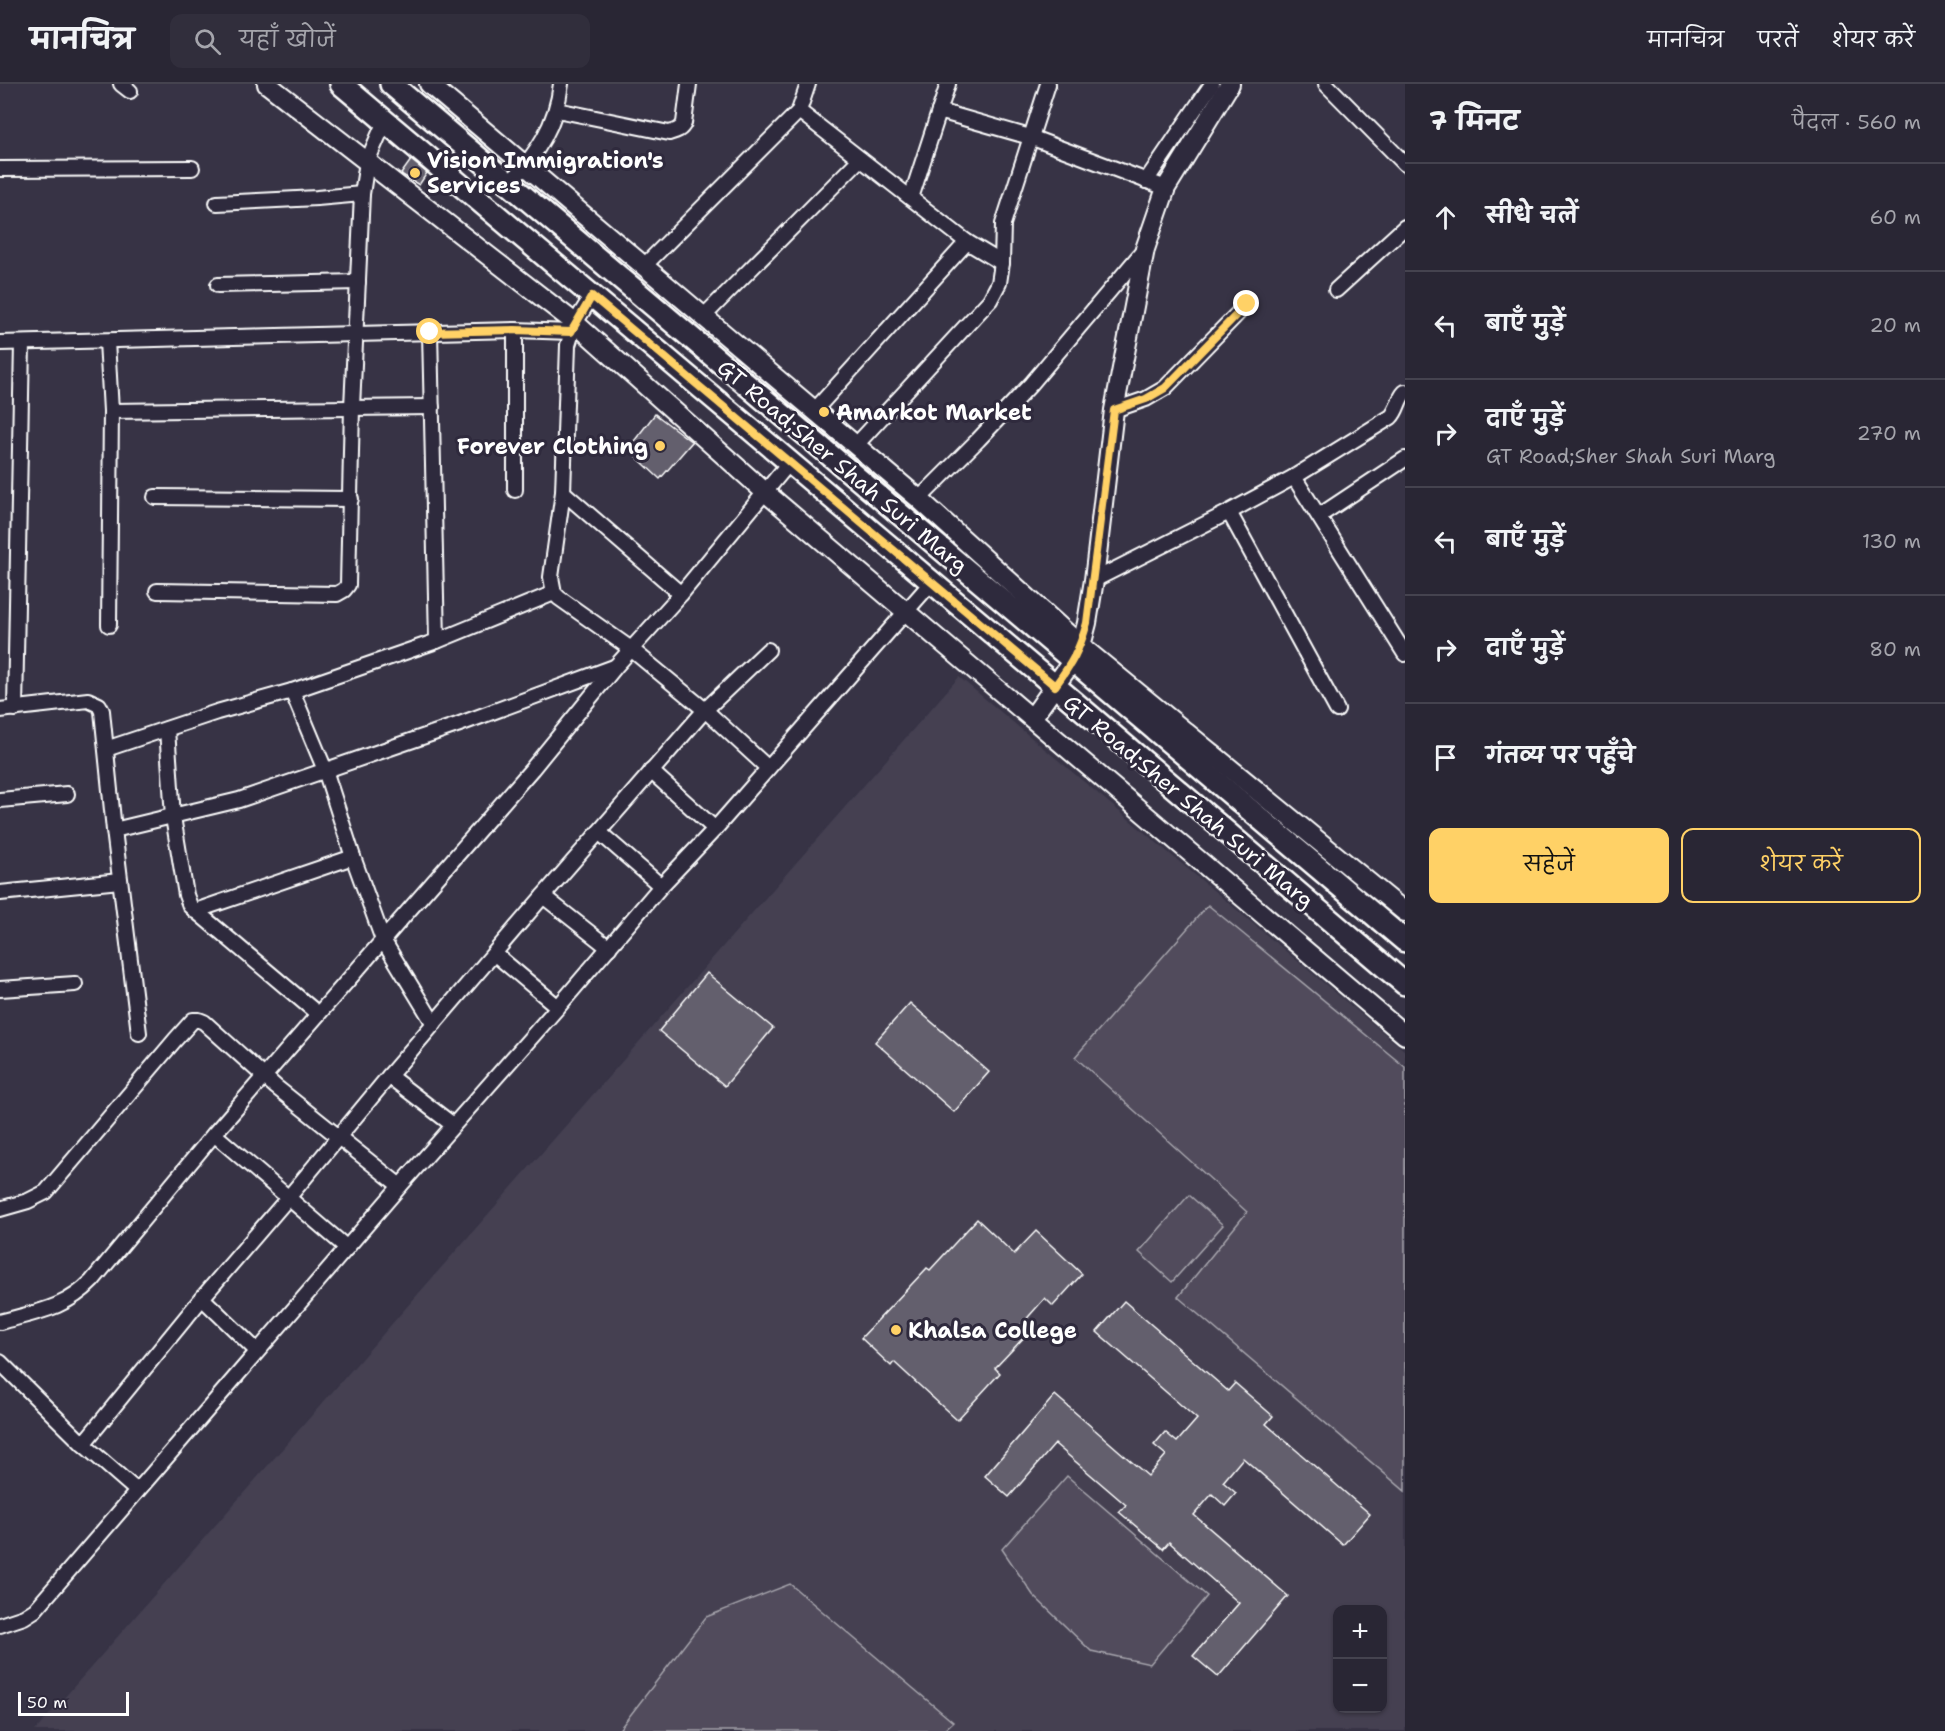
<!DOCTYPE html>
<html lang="hi">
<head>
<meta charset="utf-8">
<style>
	:root { --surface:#292634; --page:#312e3c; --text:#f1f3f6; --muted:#a5a5ac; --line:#45434f; --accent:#ffd166 }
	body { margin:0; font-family:"Shantell Sans","Playpen Sans Deva",sans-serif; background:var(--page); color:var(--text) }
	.controls { position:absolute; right:18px; bottom:18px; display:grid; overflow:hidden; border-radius:12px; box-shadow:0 2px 4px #0004 }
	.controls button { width:54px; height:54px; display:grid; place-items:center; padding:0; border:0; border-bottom:2px solid var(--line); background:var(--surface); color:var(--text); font:30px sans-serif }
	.scale { position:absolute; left:18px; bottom:15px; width:111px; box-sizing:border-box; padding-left:6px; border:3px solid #fff; border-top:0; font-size:16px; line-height:21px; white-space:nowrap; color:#fff; -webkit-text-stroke:4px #2f2a3d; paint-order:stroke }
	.stop { position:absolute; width:18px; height:18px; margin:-14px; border:4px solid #ffd166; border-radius:50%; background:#fff }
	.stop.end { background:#ffd166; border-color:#fff; box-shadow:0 2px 6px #0008 }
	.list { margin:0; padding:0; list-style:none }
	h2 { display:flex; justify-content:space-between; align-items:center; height:78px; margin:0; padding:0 24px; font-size:26px }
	h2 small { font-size:20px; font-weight:400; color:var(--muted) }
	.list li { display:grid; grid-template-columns:39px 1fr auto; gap:18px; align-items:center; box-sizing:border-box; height:108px; padding:0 24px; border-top:2px solid var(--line) }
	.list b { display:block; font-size:22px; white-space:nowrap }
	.list p { margin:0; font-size:20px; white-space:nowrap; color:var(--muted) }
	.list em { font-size:20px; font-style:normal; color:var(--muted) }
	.actions { display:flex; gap:12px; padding:18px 24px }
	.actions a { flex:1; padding:14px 0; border:2px solid var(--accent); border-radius:12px; text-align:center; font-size:21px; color:var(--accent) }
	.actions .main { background:var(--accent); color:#111 }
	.icon { flex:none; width:33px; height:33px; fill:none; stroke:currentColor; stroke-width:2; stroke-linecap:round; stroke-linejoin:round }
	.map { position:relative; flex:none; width:1405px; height:1647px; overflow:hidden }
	header { display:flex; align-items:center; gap:36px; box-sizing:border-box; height:84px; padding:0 30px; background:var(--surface); border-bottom:2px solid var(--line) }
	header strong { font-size:28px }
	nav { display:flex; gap:33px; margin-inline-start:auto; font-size:21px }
	.search { width:420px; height:54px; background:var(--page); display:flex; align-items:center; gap:15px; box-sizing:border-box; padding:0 21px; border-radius:12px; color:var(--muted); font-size:22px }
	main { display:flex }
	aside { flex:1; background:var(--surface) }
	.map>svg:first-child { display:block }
	.built { fill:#444051; fill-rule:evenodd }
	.green { fill:#514c5c; stroke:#a8a6ae; stroke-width:1.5 }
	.building { fill:#635f6d; stroke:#fff; stroke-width:1.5 }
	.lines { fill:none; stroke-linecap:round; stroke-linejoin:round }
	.street-casing { stroke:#fff; stroke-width:18 }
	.secondary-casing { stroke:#fff; stroke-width:22 }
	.primary-casing { stroke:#fff; stroke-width:26 }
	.street { stroke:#2f2a3d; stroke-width:14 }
	.secondary { stroke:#2f2a3d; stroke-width:18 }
	.primary { stroke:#2f2a3d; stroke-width:21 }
	.route { stroke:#ffd166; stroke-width:8 }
	.poi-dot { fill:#ffd166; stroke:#2f2a3d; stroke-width:2 }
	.labels { text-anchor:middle; stroke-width:6; stroke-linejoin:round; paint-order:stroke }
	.poi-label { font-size:22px; font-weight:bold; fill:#fff; stroke:#2f2a3d; text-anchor:start }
	.street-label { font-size:22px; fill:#fff; stroke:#2f2a3d }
</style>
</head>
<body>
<header>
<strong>मानचित्र</strong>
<div class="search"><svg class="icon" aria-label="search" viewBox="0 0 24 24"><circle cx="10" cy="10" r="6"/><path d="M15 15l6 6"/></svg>यहाँ खोजें</div>
<nav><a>मानचित्र</a><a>परतें</a><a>शेयर करें</a></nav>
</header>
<main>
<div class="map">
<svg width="1405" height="1647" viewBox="0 0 1405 1647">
	<rect width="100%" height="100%" fill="#373345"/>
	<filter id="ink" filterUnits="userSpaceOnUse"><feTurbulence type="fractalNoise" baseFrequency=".0167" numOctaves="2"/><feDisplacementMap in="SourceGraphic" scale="12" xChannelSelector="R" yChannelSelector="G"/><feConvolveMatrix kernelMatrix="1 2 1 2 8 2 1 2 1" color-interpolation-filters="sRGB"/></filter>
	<g filter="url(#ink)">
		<!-- built -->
		<path class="built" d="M959,593L1405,967V1647H35ZM1338,1526H1382V1624H1338Z"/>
		<!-- green -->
		<g class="green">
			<polygon points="1208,821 1405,983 1405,1407 1178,1213 1247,1128 1075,973"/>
			<polygon points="1189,1111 1223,1141 1172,1198 1139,1168"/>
			<polygon points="1067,1392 1207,1512 1150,1580 1091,1567 1033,1511 1002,1465"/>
			<polygon points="790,1500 953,1638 943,1647 618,1647 706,1533"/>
		</g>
		<!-- building -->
		<g class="building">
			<polygon points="411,76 427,89 419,101 401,90"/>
			<polygon points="655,330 692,358 660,395 628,365"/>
			<polygon points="707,889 773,944 725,1002 659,947"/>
			<polygon points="910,919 989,988 954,1028 875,958"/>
			<polygon points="977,1135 1014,1170 1036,1147 1082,1190 1053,1222 1045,1214 1022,1240 1030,1247 995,1284 1000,1289 957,1336 894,1278 891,1282 861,1254 927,1184 930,1186"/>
			<polygon points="1124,1217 1228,1307 1235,1299 1273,1332 1266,1340 1370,1430 1343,1461 1243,1374 1223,1398 1236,1409 1225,1422 1212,1410 1194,1431 1288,1512 1218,1593 1193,1572 1239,1519 1169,1458 1163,1465 1119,1428 1126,1421 1055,1360 1009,1413 985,1392 1055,1311 1148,1392 1166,1371 1154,1361 1165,1348 1177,1358 1197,1335 1097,1248"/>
		</g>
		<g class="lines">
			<defs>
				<g id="street">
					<polyline points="121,0 130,7"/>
					<polyline points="1326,0 1405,80"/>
					<path d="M557,26L669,49C676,47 681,46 684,39L689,0"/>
					<polyline points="799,27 967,158 1002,179"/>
					<polyline points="939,27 1030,53 1166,104"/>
					<polyline points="0,85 192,84"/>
					<polyline points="1146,97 1212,0"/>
					<path d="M510,99C537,69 556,42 561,0"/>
					<polyline points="911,114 948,0"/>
					<polyline points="217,119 317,114 362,110"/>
					<polyline points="644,182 799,27 808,0"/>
					<polyline points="218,201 358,198"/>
					<polyline points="1336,206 1405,143"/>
					<polyline points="592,212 575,239 568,261 563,408 551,493 554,509 559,514 631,565 705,626 768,684"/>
					<polyline points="704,232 860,75"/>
					<polyline points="515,246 515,406"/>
					<polyline points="430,248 437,557"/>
					<polyline points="107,257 111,327 109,541"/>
					<polyline points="0,259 515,246 571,248"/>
					<polyline points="1114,326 1146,315 1165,304 1247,220"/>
					<polyline points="111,327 432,323"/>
					<polyline points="814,327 967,158"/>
					<polyline points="856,361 990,216 999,199 1002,179 1003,140 1048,0"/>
					<polyline points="1294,393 1405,570"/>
					<polyline points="563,408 681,510"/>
					<polyline points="155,413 351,415"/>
					<polyline points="919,415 978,356 1031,300 1144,166"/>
					<polyline points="1229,428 1337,626"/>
					<polyline points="1319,432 1405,375"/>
					<path d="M1094,496L1229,428L1294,393L1391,333C1398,326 1398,315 1405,308"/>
					<polyline points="157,507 337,510 344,506 348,501 352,323 362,110 367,78 385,37"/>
					<polyline points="292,607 325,686 353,773 383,856 434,940"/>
					<polyline points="15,625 22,259"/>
					<polyline points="0,626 88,616 99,621 102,627 114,746 139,949"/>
					<polyline points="167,645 173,733 186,811 190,822 318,930"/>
					<polyline points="106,665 217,628 292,607 437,557 554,509"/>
					<polyline points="651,687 715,745"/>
					<polyline points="0,716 67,710"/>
					<polyline points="114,746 239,716 457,641 614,583"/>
					<polyline points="599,748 661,802"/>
					<polyline points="0,809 120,797"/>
					<polyline points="543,812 609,864"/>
					<polyline points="195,827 353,773"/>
					<polyline points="495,870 558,923"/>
					<polyline points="0,905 75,900"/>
					<polyline points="389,992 453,1041"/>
					<polyline points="214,1050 347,1164"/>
					<polyline points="0,1125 28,1117 46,1108 175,956 193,936 199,936 204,938 276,1003 400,1102"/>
					<polyline points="202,1214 257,1267"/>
					<path d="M0,1238C36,1228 65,1225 92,1197L214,1050L532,685L616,582L681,510L789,379"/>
					<polyline points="0,1278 83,1360 137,1407"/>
					<polyline points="83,1360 202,1214 288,1114 389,992 543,812 705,626 768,566"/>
					<polyline points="0,1541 24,1533 35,1526 400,1102 558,923 661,802 715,745 931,499"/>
				</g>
				<g id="secondary">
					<polyline points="267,0 575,239 765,408 1405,951"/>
					<polyline points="429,0 919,415 1081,562 1405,828"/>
					<polyline points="1032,634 1074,575 1081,562 1087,539 1094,496 1114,326 1145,165 1166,104 1230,0"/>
				</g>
				<g id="primary">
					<polyline points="341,0 1055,602 1405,900"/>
					<polyline points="391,0 1405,857"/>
				</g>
			</defs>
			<!-- street casing -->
			<use href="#street" class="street-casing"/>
			<!-- secondary casing -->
			<use href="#secondary" class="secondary-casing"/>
			<!-- primary casing -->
			<use href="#primary" class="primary-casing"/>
			<!-- street -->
			<use href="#street" class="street"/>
			<!-- secondary -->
			<use href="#secondary" class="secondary"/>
			<!-- primary -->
			<use href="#primary" class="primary"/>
		</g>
	</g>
	<g class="lines" filter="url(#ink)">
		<!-- route -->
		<path class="route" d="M430,248L515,246L571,248L592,212L1055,602C1072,579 1079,567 1087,539L1114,326L1146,315L1165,304L1247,220"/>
	</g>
	<!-- markers -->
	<g class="poi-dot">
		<circle cx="415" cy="89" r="6"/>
		<circle cx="824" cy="328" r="6"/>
		<circle cx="660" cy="362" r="6"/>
		<circle cx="896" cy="1246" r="6"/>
	</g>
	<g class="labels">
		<!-- poi labels -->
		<g class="poi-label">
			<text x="427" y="84">Vision Immigration's<tspan x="427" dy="25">Services</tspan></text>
			<text x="836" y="336">Amarkot Market</text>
			<text x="648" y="370" text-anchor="end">Forever Clothing</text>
			<text x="908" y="1254">Khalsa College</text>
		</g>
		<!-- street labels -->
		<g class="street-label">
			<text transform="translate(843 382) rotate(40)" y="8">GT Road;Sher Shah Suri Marg</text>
			<text transform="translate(1189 717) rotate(40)" y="8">GT Road;Sher Shah Suri Marg</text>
		</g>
	</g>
</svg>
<div class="controls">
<button>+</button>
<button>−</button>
</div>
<div class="scale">50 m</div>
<div class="stop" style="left:430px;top:248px"></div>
<div class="stop end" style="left:1247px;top:220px"></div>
</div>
<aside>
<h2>7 मिनट<small>पैदल · 560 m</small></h2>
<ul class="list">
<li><svg class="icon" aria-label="ahead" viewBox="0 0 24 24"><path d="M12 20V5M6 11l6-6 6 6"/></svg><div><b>सीधे चलें</b></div><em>60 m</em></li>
<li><svg class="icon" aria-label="left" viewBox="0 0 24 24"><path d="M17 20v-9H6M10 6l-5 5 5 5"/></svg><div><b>बाएँ मुड़ें</b></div><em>20 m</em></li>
<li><svg class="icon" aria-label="right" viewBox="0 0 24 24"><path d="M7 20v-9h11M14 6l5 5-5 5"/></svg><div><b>दाएँ मुड़ें</b><p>GT Road;Sher Shah Suri Marg</p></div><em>270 m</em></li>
<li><svg class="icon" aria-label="left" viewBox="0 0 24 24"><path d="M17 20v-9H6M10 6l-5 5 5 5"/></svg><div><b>बाएँ मुड़ें</b></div><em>130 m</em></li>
<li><svg class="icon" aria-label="right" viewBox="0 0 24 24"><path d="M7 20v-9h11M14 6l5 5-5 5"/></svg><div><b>दाएँ मुड़ें</b></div><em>80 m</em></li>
<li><svg class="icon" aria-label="arrive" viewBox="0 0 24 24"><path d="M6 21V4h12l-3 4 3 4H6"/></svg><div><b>गंतव्य पर पहुँचे</b></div></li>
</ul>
<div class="actions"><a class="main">सहेजें</a><a>शेयर करें</a></div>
</aside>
</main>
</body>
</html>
